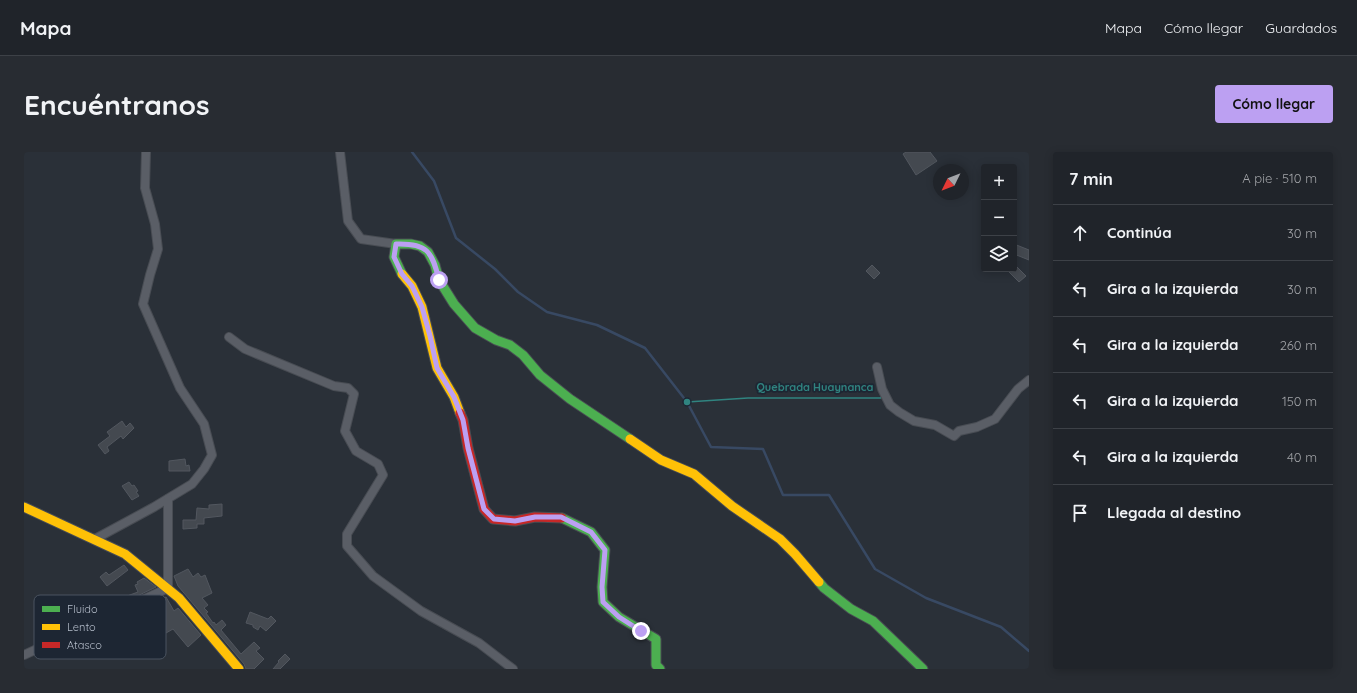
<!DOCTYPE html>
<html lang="es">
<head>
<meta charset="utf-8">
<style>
	:root { --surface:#20242a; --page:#282c32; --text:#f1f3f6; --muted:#a2a4a8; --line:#3d4147; --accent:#bca0f2 }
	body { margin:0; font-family:Quicksand,sans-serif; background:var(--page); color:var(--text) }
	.controls { position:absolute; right:12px; top:12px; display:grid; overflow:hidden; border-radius:4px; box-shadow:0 2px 10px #0003 }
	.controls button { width:36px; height:36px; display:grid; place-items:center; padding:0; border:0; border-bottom:1px solid var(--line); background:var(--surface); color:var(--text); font:20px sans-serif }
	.compass { position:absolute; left:909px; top:12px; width:36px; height:36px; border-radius:50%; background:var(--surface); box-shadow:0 2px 10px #0003; rotate:227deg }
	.stop { position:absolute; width:12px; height:12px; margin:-9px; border:3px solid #bca0f2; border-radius:50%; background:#fff }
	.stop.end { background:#bca0f2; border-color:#fff; box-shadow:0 1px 4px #0008 }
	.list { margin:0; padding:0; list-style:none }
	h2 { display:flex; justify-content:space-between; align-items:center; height:52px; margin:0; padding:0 16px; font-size:17px }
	h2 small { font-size:13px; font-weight:400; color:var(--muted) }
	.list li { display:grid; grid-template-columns:26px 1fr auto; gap:12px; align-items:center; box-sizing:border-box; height:56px; padding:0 16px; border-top:1px solid var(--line) }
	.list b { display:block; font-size:15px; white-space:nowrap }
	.list em { font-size:13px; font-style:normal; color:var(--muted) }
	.icon { flex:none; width:22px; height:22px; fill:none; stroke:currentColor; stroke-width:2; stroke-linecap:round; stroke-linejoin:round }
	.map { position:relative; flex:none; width:1005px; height:517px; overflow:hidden; border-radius:4px }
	header { display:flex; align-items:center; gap:24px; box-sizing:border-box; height:56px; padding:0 20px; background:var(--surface); border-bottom:1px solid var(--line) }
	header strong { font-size:19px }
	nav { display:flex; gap:22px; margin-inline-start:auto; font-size:14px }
	.intro { display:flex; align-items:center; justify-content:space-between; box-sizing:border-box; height:96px; padding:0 24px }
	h1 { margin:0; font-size:28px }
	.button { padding:10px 18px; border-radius:4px; background:var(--accent); color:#111; font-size:14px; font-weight:700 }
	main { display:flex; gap:24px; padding:0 24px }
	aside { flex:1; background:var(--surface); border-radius:4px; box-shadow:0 2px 10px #0003 }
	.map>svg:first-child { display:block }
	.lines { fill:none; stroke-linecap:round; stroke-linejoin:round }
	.stream { stroke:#384963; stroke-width:2.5 }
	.building { fill:#444950; stroke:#52575f }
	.street-casing { stroke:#484c53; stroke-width:10 }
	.fast-casing { stroke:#484c53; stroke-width:11 }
	.slow-casing { stroke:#484c53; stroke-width:11 }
	.jam-casing { stroke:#484c53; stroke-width:11 }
	.street { stroke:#5a5e66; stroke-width:8 }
	.fast { stroke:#4caf50; stroke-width:9 }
	.slow { stroke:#ffc107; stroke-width:9 }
	.jam { stroke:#c62828; stroke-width:9 }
	.route { stroke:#bca0f2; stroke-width:5 }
	.key { fill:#1d2633; stroke:#4a5360; stroke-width:1 }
	.key-label { font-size:11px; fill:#b4bcc9 }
	.leader { fill:none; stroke:#308480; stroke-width:1.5 }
	.callout-dot { fill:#308480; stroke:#1d2633; stroke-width:1.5 }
	.callout-label { font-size:11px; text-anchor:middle; font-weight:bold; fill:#308480; stroke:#1d2633; stroke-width:3.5; stroke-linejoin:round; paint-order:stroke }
</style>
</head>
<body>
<header>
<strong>Mapa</strong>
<nav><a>Mapa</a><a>Cómo llegar</a><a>Guardados</a></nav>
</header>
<div class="intro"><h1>Encuéntranos</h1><a class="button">Cómo llegar</a></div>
<main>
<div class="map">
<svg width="1005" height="517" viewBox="0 0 1005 517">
	<rect width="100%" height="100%" fill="#2a3038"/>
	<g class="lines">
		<!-- stream -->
		<polyline class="stream" points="388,0 410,29 432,86 471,117 494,140 523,160 573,173 621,196 663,250 687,295 739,297 759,343 805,343 851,417 902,446 977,475 1005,499"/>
	</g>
	<!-- building -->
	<g class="building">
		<polygon points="882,0 906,0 913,9 892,23 879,2"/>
		<polygon points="990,92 1005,98 1005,108 990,102"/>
		<polygon points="990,112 1002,124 995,130 982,117 990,117"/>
		<polygon points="848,113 856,121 850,127 842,119"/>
		<polygon points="98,269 102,275 106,271 110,276 99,287 97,284 83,295 85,299 81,302 74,293 86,284 83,280"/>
		<polygon points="161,307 162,314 165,313 166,319 145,319 145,309"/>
		<polygon points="105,330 108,334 110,333 114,339 112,340 115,344 108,348 98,334"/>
		<polygon points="198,352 198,364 180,366 180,372 173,372 173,376 159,377 159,368 172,368 173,356 185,357 185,353"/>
		<polygon points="100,413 104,418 83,434 76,425 82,420 85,423"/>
		<polygon points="164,417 169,425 174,421 177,425 181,423 188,441 178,446 184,453 180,456 184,460 182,461 189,471 190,470 192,473 198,468 202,473 197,478 217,502 230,490 236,496 232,499 240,507 230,517 222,517 220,512 154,434 150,424"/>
		<polygon points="120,426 132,435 105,448 103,444 114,440 111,433 114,432 113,430"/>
		<polygon points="142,445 150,459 154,456 177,483 164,495 149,477 135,485 119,458"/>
		<polygon points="226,460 244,467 247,464 252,469 242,479 236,474 234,478 229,475 229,473 222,471"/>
		<polygon points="261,502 266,507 256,517 249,517 255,510 254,509"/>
	</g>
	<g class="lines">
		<defs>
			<g id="street">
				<polyline points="316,0 324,69 337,87 372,92"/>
				<polyline points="205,185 221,197 310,234 324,236 330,242 321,279 332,299 354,312 359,323 323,382 323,394 349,424 397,459 455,491 489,517"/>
				<polyline points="853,215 858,237 866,253 875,260 890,269 911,273 930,284 935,279 953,275 971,267 994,237 1005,228"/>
				<polyline points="71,387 130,355 168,332 180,317 188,303 180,272 156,236 119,152 126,123 134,97 131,72 121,36 122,0"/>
				<polyline points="0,503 144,436 144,347"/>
			</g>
			<g id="fast">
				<polyline points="378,122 370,105 372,92 387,92 396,94 404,100 411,113 415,128 430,152 451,176 472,188 486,193 499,203 516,223 546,247 606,287"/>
				<polyline points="538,366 567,380 581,398 578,435 579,450 595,465 632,487 632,513 636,517"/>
				<polyline points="795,430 800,436 827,457 849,469 899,517"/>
			</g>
			<g id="slow">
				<polyline points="378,122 388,134 398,155 413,216 430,245 436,261"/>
				<polyline points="606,287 637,308 670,322 708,354 756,387 771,402 795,430"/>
				<polyline points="0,355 101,402 155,446 215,517"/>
			</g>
			<polyline id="jam" points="436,261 439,268 444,296 460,357 469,367 491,369 511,365 538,366"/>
		</defs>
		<!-- street casing -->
		<use href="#street" class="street-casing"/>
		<!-- fast casing -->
		<use href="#fast" class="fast-casing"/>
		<!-- slow casing -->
		<use href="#slow" class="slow-casing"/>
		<!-- jam casing -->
		<use href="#jam" class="jam-casing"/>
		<!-- street -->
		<use href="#street" class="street"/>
		<!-- fast -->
		<use href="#fast" class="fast"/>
		<!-- slow -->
		<use href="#slow" class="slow"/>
		<!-- jam -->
		<use href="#jam" class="jam"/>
	</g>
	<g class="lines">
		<!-- route -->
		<path class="route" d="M415,128C408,99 403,91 372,92L370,105L378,122L388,134L398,155L406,184L413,216L430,245L439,268L444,296L460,357L470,367L491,369L511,365H537L567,380L581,398L578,435L579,450L595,465L617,479"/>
	</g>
	<!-- legend -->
	<rect x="10" y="443" width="132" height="64" rx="6" class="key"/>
	<rect x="18" y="454" width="18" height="6" fill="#4caf50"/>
	<rect x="18" y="472" width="18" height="6" fill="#ffc107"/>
	<rect x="18" y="490" width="18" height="6" fill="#c62828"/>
	<g class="key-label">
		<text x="43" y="461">Fluido</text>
		<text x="43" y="479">Lento</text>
		<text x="43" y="497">Atasco</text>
	</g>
	<!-- callouts -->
	<path class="leader" d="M663 250L724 246H857"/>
	<circle class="callout-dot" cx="663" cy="250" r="4"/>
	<g class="callout-label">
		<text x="791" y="239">Quebrada Huaynanca</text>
	</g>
</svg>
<div class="controls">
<button>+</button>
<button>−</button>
<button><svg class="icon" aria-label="layers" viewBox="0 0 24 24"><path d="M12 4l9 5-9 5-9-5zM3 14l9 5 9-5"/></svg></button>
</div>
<svg class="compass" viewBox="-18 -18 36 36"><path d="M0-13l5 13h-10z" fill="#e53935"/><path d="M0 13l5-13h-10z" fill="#a2a4a8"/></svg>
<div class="stop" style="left:415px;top:128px"></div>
<div class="stop end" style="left:617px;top:479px"></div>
</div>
<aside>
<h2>7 min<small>A pie · 510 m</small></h2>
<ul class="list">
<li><svg class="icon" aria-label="ahead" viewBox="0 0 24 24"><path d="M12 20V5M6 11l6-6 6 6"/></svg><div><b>Continúa</b></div><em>30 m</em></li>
<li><svg class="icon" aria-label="left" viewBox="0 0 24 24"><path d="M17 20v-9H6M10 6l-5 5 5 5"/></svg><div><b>Gira a la izquierda</b></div><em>30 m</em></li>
<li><svg class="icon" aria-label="left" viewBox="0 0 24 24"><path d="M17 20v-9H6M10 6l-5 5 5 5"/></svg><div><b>Gira a la izquierda</b></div><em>260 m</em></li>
<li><svg class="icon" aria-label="left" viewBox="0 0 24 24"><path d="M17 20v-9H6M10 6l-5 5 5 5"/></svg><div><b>Gira a la izquierda</b></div><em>150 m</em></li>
<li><svg class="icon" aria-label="left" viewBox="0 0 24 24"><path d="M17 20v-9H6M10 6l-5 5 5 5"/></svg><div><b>Gira a la izquierda</b></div><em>40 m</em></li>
<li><svg class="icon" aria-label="arrive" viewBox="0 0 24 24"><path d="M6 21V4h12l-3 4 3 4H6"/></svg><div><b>Llegada al destino</b></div></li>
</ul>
</aside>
</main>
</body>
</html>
